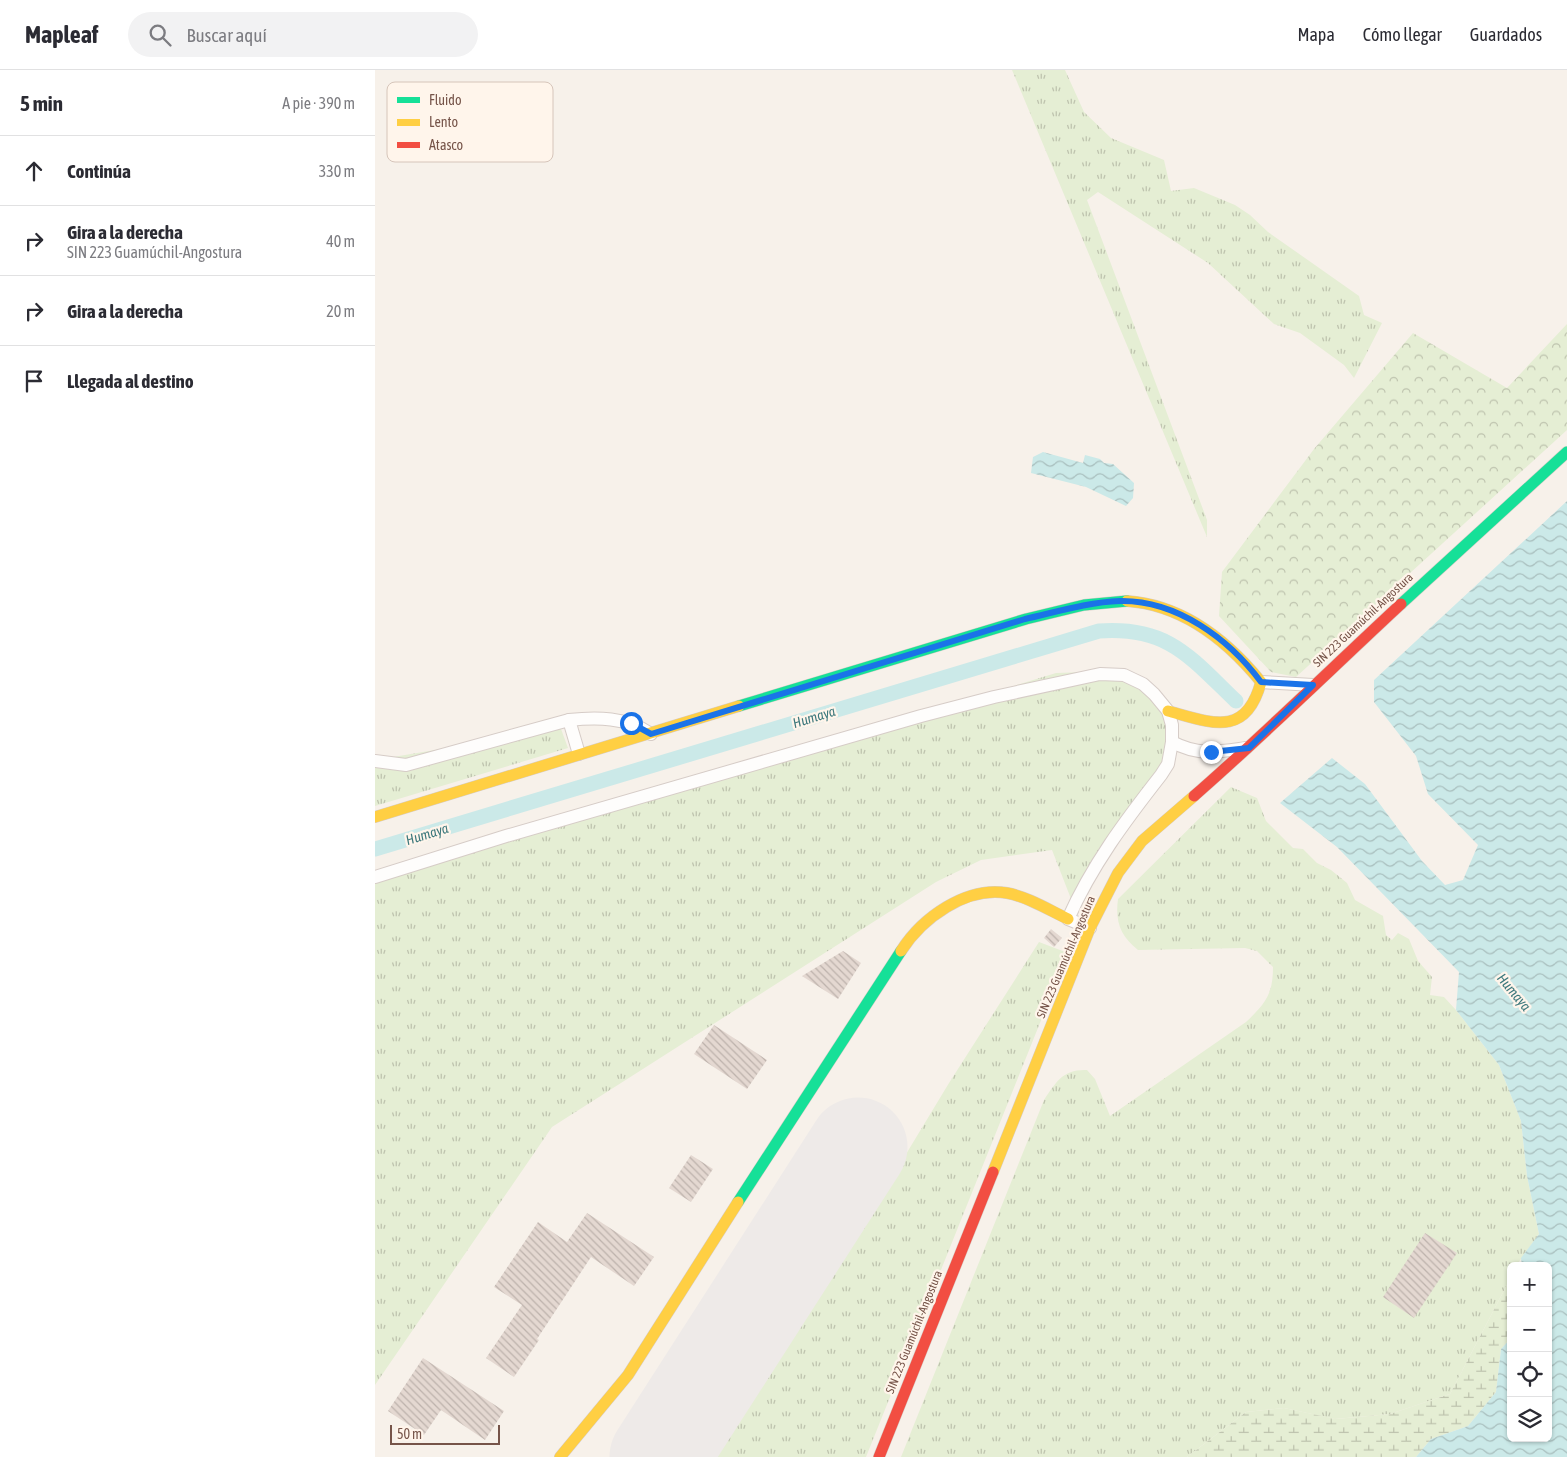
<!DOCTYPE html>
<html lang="es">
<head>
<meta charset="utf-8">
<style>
	:root { --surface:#fff; --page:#f2f2f3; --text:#2b2b33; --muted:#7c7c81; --line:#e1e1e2 }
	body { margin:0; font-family:"Asap Condensed",sans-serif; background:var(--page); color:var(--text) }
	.controls { position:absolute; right:15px; bottom:15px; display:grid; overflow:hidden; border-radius:8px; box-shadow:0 1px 4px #0004 }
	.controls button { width:45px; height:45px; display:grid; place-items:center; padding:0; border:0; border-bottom:1px solid var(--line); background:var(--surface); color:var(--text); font:25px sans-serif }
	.scale { position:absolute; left:15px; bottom:12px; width:110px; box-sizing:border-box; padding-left:5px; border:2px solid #765449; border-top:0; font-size:14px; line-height:18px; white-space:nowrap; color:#765449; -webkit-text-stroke:4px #fff5eb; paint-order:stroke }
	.stop { position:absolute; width:15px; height:15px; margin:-11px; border:4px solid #1a73e8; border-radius:50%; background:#fff }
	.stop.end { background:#1a73e8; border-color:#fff; box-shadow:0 1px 5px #0008 }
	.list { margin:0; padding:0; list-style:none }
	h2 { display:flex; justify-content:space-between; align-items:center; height:65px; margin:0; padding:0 20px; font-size:21px }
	h2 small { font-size:16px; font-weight:400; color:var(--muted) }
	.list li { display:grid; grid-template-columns:32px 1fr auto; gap:15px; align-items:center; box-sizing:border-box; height:70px; padding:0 20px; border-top:1px solid var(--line) }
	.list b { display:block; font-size:19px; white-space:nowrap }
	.list p { margin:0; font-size:16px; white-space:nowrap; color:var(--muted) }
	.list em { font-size:16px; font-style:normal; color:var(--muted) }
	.icon { flex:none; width:28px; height:28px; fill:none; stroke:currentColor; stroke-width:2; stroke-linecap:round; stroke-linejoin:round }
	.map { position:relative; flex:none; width:1192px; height:1387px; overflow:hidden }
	header { display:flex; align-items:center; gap:30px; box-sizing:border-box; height:70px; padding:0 25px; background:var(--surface); border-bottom:1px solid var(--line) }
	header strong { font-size:24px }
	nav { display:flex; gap:28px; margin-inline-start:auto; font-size:18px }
	.search { width:350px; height:45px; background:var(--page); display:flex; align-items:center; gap:12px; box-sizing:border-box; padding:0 18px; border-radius:28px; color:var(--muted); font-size:19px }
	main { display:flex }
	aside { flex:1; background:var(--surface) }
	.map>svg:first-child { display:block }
	.grass { fill:url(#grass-tufts) }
	.forest { fill:url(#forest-crowns) }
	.wetland { fill:url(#wetland-marsh) }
	.water { fill:url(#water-waves) }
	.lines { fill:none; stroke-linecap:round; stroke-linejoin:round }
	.canal { stroke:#cbe9e8; stroke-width:15 }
	.runway { stroke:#eeeae8; stroke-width:99 }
	.building { fill:url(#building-back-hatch) }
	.street-casing { stroke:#d6ccc7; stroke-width:14 }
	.fast-casing { stroke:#d6ccc6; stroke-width:12 }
	.slow-casing { stroke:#d6ccc6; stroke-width:12 }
	.jam-casing { stroke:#d6ccc6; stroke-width:12 }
	.street { stroke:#fefdfc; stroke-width:12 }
	.fast { stroke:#16e098; stroke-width:11 }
	.slow { stroke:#ffcf43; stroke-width:11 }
	.jam { stroke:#f24e42; stroke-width:11 }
	.route { stroke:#1a73e8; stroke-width:6 }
	.labels { text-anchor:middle; stroke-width:4.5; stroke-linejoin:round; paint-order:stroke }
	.street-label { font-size:12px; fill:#765449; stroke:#fff5eb }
	.water-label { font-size:14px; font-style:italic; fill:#3c787c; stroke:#fff5eb }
	.key { fill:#fff5eb; stroke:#d6c5ba; stroke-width:1 }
	.key-label { font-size:14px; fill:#765449 }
</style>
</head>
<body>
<header>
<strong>Mapleaf</strong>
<div class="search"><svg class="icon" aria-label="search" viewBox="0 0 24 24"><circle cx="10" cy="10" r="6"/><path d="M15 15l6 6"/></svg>Buscar aquí</div>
<nav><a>Mapa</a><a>Cómo llegar</a><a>Guardados</a></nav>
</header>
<main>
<aside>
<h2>5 min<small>A pie · 390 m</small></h2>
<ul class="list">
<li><svg class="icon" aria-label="ahead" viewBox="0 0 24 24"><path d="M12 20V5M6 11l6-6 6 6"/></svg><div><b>Continúa</b></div><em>330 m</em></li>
<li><svg class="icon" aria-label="right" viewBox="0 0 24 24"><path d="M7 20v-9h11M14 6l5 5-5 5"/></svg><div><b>Gira a la derecha</b><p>SIN 223 Guamúchil-Angostura</p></div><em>40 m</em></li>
<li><svg class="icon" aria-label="right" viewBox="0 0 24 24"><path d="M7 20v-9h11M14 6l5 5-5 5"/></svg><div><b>Gira a la derecha</b></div><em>20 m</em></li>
<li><svg class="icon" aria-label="arrive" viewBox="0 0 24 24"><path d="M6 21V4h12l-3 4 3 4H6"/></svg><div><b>Llegada al destino</b></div></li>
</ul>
</aside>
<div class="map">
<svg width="1192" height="1387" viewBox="0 0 1192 1387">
	<defs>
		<pattern id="grass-tufts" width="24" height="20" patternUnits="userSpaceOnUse" patternTransform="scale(1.25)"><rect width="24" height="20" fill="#e5eed4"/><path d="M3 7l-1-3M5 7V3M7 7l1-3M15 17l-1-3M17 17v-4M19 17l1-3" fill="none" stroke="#bec3ae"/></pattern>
		<pattern id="forest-crowns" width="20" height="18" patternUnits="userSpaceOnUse" patternTransform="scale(1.25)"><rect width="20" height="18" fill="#e5eed4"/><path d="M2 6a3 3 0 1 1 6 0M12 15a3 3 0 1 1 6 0" fill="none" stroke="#bec3ae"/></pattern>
		<pattern id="wetland-marsh" width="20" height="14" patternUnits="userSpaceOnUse" patternTransform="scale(1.25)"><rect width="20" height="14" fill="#e5eed4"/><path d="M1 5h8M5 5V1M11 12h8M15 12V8" fill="none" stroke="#bec3ae"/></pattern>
		<pattern id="water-waves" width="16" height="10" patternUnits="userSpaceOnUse" patternTransform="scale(1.25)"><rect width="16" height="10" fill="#cbe9e8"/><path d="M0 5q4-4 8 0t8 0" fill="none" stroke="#a9bfbe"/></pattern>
		<pattern id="building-back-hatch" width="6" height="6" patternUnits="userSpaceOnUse" patternTransform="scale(1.25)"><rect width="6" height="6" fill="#e4d8d1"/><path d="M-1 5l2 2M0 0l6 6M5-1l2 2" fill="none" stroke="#bdb2ac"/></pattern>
	</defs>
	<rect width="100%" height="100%" fill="#f7f1ea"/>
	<!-- grass -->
	<g class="grass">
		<polygon points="637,0 690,0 709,42 736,68 789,90 796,121 819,118 860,135 875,145 893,162 984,226 989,245 1007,253 979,308 969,295 925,263 899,254 833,193 723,122 712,130 832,450 832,467"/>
		<polygon points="740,601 797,640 796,693 698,834 677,780 606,790 561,812 177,1057 0,1315 0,808 296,722 681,603"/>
		<polygon points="186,659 193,678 0,736 0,690"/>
		<path d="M856,717L882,728L891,751L918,778L928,779L942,793L956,800L972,813L980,830L1008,846L1011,865L1017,870L1023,863L1034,869L1043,891L1057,907L1055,925L1069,927L1081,940L1124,995L1146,1051L1152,1106L1164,1164L1141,1196H1136V1207L1075,1324L1015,1344L960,1349L909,1338L871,1342L812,1387H526L669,1030C681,1012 688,999 712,1000L720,1009L735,1046L871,952C890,934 898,925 898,897L882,881L870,878L763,880C745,866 740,851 743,829Z"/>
		<polygon points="664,872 693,883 491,1387 304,1387 497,1086 522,1099 574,1013"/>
	</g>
	<!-- forest -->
	<polygon class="forest" points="1192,254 1192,360 921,607 896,602 844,546 847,502 939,379 1038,263 1132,318"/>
	<!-- wetland -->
	<polygon class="wetland" points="1136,1207 1136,1268 1126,1279 1121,1322 1093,1356 1056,1369 1041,1387 812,1387 871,1342 909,1338 961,1349 1015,1344 1075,1324"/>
	<!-- water -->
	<g class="water">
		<polygon points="668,382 708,393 710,385 725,389 729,393 738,394 759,413 758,428 751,436 711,417 656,403 658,387"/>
		<polygon points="1192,431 1192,1387 1041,1387 1056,1369 1093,1356 1121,1322 1126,1279 1136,1268 1136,1368 1173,1368 1173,1196 1147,1196 1146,1188 1164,1164 1152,1106 1146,1051 1124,995 1081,940 1084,902 962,777 905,733 957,688 990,714 1047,791 1070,815 1088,810 1103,775 1053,724 1041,686 999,632 999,610"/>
	</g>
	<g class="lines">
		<!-- canal -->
		<path class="canal" d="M0,779L724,561C793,556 815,587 861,631"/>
		<!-- runway -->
		<polyline class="runway" points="284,1387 483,1077"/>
	</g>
	<!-- building -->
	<g class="building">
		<polygon points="676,859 687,868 679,877 669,868"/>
		<polygon points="468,881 486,893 463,929 427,906"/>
		<polygon points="339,955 392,990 372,1019 319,984"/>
		<polygon points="316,1085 338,1099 316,1132 294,1118"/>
		<polygon points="212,1143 279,1187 259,1216 216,1187 162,1269 164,1270 139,1307 111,1288 147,1235 119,1217 163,1152 192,1172"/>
		<polygon points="1050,1163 1082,1183 1039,1248 1008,1227"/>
		<polygon points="48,1288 129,1341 110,1370 66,1340 49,1365 13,1341"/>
	</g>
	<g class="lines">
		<defs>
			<g id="street">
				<polyline points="886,612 938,615"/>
				<polyline points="194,650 204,684"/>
				<path d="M0,691L31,695L194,650C222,647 251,647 276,664"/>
				<path d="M0,807L131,766L546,646L619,627L725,604L749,605L768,614L779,624L793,641L797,655V672C824,686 842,682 871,678"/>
				<path d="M715,858L693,849C717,795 750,751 786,705L793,694L797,672"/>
			</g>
			<g id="fast">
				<polyline points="1026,534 1192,382"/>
				<polyline points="364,636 651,549 709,535 752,531"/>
				<polyline points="363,1132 526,881"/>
			</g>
			<g id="slow">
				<path d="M752,531C808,535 851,569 886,612C871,668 837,653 793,641"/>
				<polyline points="0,747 364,636"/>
				<path d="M526,881C547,848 591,816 632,823C653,827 674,840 693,849"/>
				<polyline points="618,1102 715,858 743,803 767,771 819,726"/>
				<polyline points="185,1387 253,1305 363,1132"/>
			</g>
			<g id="jam">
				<path d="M819,726C890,664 957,598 1026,534"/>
				<polyline points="504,1387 618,1102"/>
			</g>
		</defs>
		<!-- street casing -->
		<use href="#street" class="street-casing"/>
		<!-- fast casing -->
		<use href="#fast" class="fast-casing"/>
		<!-- slow casing -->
		<use href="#slow" class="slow-casing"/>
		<!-- jam casing -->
		<use href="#jam" class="jam-casing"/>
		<!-- street -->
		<use href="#street" class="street"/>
		<!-- fast -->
		<use href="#fast" class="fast"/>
		<!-- slow -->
		<use href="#slow" class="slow"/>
		<!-- jam -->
		<use href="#jam" class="jam"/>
	</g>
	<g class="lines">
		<!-- route -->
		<path class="route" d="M256,653L276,664L650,549C681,542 713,532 745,531C802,530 854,569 886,612L938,615L874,678L836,682"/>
	</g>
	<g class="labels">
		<!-- street labels -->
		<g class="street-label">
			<text transform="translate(988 550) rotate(-43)" y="4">SIN 223 Guamúchil-Angostura</text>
			<text transform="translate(691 887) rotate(-67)" y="4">SIN 223 Guamúchil-Angostura</text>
			<text transform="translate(539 1262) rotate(-68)" y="4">SIN 223 Guamúchil-Angostura</text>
		</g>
		<!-- water labels -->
		<g class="water-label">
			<text transform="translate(439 647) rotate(-17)" y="5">Humaya</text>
			<text transform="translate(52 764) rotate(-17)" y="5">Humaya</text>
			<text transform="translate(1139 922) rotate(50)" y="5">Humaya</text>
		</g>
	</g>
	<!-- legend -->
	<rect x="12" y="12" width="166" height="80" rx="8" class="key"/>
	<rect x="22" y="27" width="23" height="6" fill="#16e098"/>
	<rect x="22" y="49" width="23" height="7" fill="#ffcf43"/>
	<rect x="22" y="72" width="23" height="6" fill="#f24e42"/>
	<g class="key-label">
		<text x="54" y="35">Fluido</text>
		<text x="54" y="57">Lento</text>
		<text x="54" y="80">Atasco</text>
	</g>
</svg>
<div class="controls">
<button>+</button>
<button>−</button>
<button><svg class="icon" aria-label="locate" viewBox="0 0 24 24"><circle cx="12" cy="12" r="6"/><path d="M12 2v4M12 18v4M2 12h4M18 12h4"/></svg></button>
<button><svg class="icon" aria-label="layers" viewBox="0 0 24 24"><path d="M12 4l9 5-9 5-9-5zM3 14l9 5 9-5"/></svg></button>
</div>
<div class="scale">50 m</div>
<div class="stop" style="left:256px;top:653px"></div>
<div class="stop end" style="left:836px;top:682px"></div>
</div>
</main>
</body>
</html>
